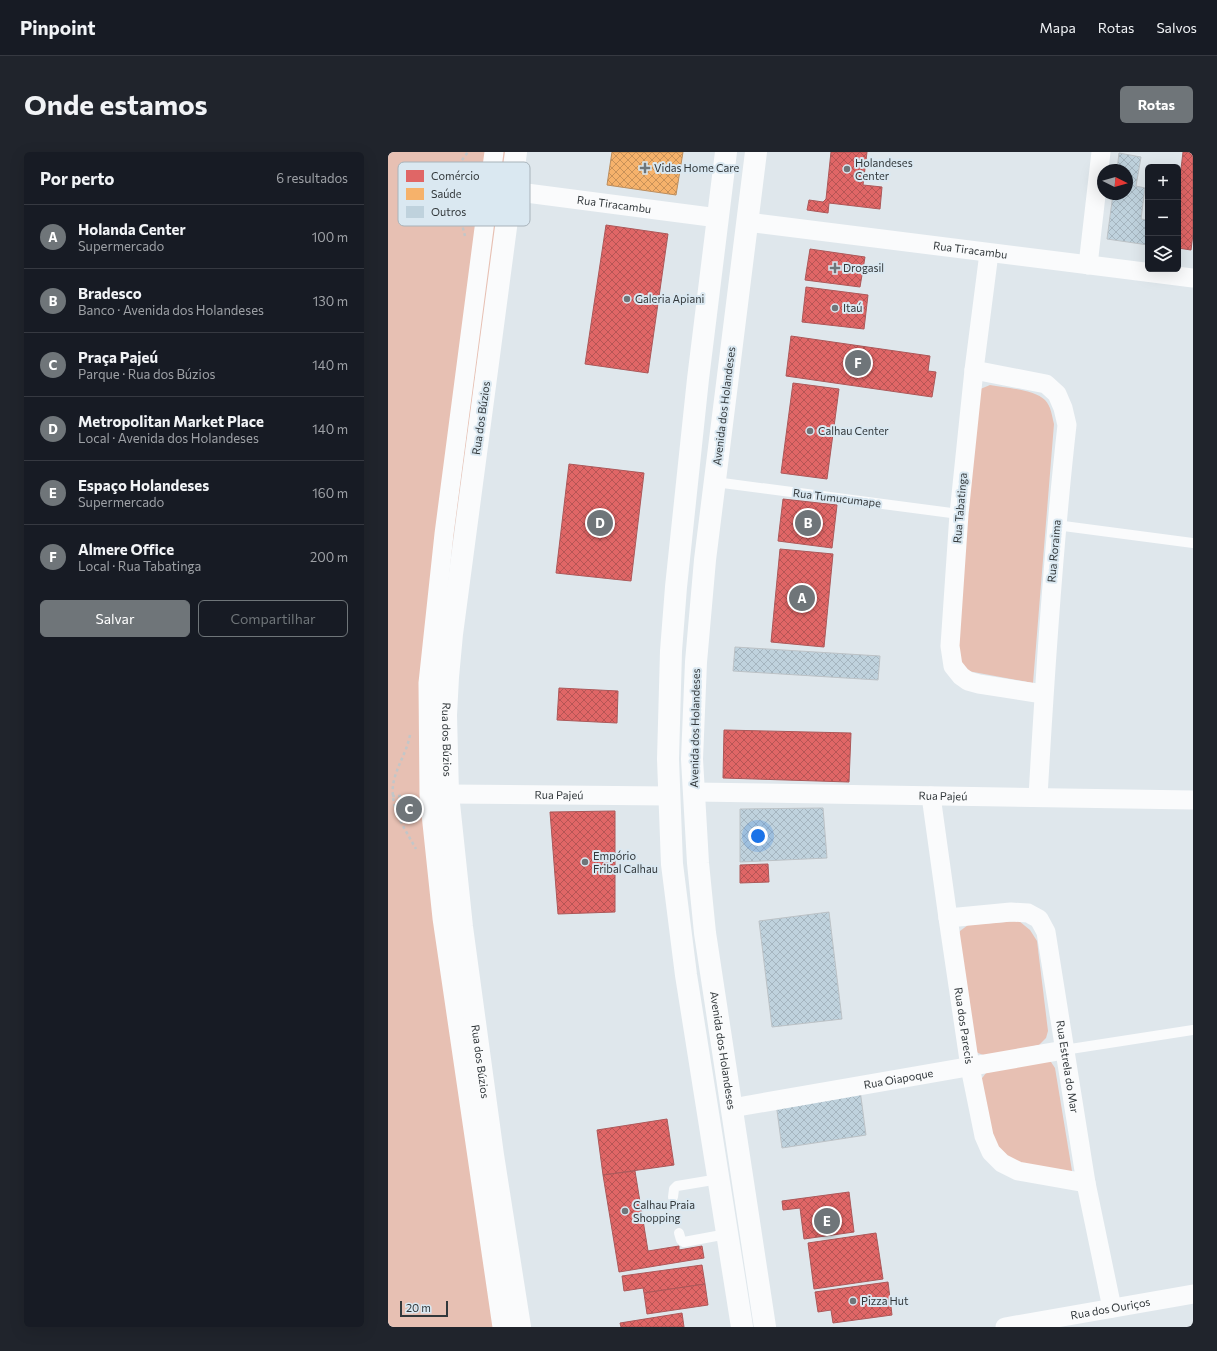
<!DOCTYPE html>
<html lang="pt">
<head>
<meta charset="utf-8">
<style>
	:root { --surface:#171b24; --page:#20242c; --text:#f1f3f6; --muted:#9ea1a6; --line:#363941; --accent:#6f7579 }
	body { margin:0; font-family:Commissioner,sans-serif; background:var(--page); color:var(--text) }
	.controls { position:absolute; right:12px; top:12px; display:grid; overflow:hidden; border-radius:6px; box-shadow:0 4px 16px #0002 }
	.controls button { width:36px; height:36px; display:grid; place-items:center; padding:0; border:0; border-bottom:1px solid var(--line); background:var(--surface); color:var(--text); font:20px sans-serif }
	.compass { position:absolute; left:709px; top:12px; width:36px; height:36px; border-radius:50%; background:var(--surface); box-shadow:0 4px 16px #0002; rotate:95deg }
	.scale { position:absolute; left:12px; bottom:10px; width:48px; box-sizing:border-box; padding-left:4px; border:2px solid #32383b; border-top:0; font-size:11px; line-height:14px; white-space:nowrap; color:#32383b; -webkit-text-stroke:3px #dae8f1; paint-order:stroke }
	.you { position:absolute; left:370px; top:684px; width:14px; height:14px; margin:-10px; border:3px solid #fff; border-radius:50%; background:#1a73e8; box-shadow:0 0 0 6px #1a73e833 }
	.badge { display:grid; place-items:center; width:26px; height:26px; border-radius:50%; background:var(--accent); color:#fff; font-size:13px; font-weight:700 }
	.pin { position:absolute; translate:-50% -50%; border:2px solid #fff; box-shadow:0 1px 4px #0006 }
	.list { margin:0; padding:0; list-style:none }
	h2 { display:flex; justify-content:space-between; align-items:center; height:52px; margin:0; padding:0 16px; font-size:17px }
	h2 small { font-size:13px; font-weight:400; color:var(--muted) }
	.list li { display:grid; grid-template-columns:26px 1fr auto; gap:12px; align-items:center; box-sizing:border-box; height:64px; padding:0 16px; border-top:1px solid var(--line) }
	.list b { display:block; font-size:15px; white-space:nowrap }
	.list p { margin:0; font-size:13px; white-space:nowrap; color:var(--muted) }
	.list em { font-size:13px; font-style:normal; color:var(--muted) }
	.actions { display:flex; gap:8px; padding:12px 16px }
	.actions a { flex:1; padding:9px 0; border:1px solid var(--accent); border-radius:6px; text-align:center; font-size:14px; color:var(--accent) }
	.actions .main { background:var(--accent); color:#fff }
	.icon { flex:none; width:22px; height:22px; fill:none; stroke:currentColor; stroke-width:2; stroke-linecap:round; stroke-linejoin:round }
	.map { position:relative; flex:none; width:805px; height:1175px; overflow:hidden; border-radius:6px }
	header { display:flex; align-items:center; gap:24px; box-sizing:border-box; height:56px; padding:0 20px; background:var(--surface); border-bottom:1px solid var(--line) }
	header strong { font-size:19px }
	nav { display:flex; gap:22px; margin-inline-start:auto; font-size:14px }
	.intro { display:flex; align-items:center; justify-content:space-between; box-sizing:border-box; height:96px; padding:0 24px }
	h1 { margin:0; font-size:28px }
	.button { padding:10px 18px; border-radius:6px; background:var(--accent); color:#fff; font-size:14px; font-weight:700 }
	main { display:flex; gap:24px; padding:0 24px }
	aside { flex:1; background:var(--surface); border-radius:6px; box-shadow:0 4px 16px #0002 }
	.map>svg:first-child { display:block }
	.green { fill:#e7c0b3 }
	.shops { fill:url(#shops-cross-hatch); stroke:#ac5859 }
	.health { fill:url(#health-cross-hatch); stroke:#bb8d5d }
	.building { fill:url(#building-cross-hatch); stroke:#bcc2c6 }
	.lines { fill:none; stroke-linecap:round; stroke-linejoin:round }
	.path { stroke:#c2c6c8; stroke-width:2.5; stroke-dasharray:3 3; stroke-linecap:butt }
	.lane { stroke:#fafbfc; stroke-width:10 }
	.street { stroke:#fafbfc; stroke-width:19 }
	.secondary { stroke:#fafbfc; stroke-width:22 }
	.primary { stroke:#fafbfc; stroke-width:22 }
	.poi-dot { fill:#6f7579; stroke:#dae8f1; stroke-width:1.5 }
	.labels { text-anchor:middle; stroke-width:4; stroke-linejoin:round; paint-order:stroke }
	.poi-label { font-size:11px; fill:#32383b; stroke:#dae8f1; text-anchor:start }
	.street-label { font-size:11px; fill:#32383b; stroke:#dae8f1 }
	.key { fill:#dae8f1; stroke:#a8b3ba; stroke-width:1 }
	.key-label { font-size:11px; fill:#32383b }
</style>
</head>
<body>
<header>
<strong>Pinpoint</strong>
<nav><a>Mapa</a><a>Rotas</a><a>Salvos</a></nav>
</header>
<div class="intro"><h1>Onde estamos</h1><a class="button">Rotas</a></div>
<main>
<aside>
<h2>Por perto<small>6 resultados</small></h2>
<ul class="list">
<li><span class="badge">A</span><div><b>Holanda Center</b><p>Supermercado</p></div><em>100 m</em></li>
<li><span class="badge">B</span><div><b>Bradesco</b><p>Banco · Avenida dos Holandeses</p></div><em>130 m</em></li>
<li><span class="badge">C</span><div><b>Praça Pajeú</b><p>Parque · Rua dos Búzios</p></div><em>140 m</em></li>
<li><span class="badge">D</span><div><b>Metropolitan Market Place</b><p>Local · Avenida dos Holandeses</p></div><em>140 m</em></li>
<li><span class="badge">E</span><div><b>Espaço Holandeses</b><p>Supermercado</p></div><em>160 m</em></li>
<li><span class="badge">F</span><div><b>Almere Office</b><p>Local · Rua Tabatinga</p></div><em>200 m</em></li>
</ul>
<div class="actions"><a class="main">Salvar</a><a>Compartilhar</a></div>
</aside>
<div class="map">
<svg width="805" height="1175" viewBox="0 0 805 1175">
	<defs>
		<pattern id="shops-cross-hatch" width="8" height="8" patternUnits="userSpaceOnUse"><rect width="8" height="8" fill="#e06666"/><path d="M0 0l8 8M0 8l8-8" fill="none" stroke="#b65555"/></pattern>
		<pattern id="health-cross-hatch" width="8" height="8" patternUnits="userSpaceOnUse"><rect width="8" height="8" fill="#f6b26b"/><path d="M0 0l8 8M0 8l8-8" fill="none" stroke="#c89259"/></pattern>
		<pattern id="building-cross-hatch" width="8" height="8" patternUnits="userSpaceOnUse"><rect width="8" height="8" fill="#bfd2dd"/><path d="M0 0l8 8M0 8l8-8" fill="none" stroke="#a5b5bf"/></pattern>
	</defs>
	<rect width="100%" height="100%" fill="#dfe7ec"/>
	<!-- green -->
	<g class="green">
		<polygon points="0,0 118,0 45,536 120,1175 0,1175"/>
		<path d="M602,233C617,236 646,237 657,248C663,254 664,264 666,272L645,531L580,519L571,512L569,495L590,238Z"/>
		<polygon points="631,769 642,778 649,789 660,879 658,886 651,893 598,904 590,901 585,896 569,789 572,779 580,773"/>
		<polygon points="658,907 663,910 667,916 685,1025 620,1008 607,996 591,930 598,921"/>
	</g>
	<!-- shops -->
	<g class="shops">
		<polygon points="443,0 479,0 475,33 494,35 492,57 441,51 440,61 419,58 421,48 435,50 438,47"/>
		<polygon points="795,0 805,0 805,82 803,98 790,96 790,42"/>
		<polygon points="218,73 280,82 260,221 197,212"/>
		<polygon points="422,97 477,105 472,135 417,128"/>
		<polygon points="418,135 480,143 476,177 414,170"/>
		<polygon points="403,184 542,204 540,219 548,220 544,245 398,224"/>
		<polygon points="405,231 451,237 439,327 393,321"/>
		<polygon points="181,312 256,321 243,429 168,421"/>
		<polygon points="395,347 449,353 444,396 390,389"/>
		<polygon points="392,397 445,402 436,495 383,490"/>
		<polygon points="171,536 230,539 229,571 169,568"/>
		<polygon points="336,578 463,581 461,630 335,626"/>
		<polygon points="227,659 227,760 170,762 162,660"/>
		<polygon points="380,712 381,730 352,731 352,713"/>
		<polygon points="279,967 286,1013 215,1023 209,978"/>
		<polygon points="247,1019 260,1099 291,1094 291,1098 314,1094 316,1106 231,1120 215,1023"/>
		<polygon points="461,1040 466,1080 416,1087 412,1056 395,1058 394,1049"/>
		<polygon points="488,1081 495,1127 426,1137 420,1091"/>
		<polygon points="314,1113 317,1132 256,1141 255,1136 236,1139 234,1124"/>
		<polygon points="500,1130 504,1163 445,1171 443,1158 430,1160 427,1140"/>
		<polygon points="317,1132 320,1153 259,1162 256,1141"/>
		<polygon points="294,1161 296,1175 233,1175 232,1171"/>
	</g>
	<!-- health -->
	<polygon class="health" points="224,0 295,0 288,43 219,33"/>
	<!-- building -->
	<g class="building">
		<polygon points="731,1 753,5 748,34 757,36 753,67 760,68 760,93 719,87 725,42 739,42 739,18 729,18"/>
		<polygon points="347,495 492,504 490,528 345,519"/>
		<polygon points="435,656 439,706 352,710 352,657"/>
		<polygon points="441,760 454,867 384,875 371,769"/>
		<polygon points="472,938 478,983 394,996 388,951"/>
	</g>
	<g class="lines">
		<!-- path -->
		<g class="path">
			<polyline points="69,32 85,34"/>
			<path d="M77,84C72,65 65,38 69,19C70,13 76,5 80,0"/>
			<path d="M22,583C19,599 10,612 6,628C0,654 16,675 28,697"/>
			<polyline points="4,644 24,644"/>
		</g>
		<!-- lane -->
		<g class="lane">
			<polyline points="327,330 571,362"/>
			<polyline points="668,373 805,391"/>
			<polyline points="676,898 805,878"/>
			<polyline points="285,1045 286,1037 289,1034 331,1027"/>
			<polyline points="291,1081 293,1088 296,1090 339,1082"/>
		</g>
		<!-- street -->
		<g class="street">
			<polyline points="106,0 56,382 40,531 41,643 54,766 114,1175"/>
			<path id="s1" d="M123,39L330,66"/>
			<path id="s2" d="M359,70L805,126"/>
			<polyline points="601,101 586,218 571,362 562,494 565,514 573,524 580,529 591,532 655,542"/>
			<polyline points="700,113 713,0"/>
			<path d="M586,218L658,232L669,242L675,256L679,273C665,397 657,521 650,645"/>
			<path id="s3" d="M306,640L805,648"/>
			<path id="s4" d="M60,642L281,644"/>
			<path id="s5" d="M543,644L560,766L582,915L596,984L603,1000L614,1011L630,1019L698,1031"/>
			<path id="s6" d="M560,766L623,760L640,761L651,767L658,780L698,1031L724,1156"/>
			<path id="s7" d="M344,956L676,898"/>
			<path id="s8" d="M617,1175L805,1142"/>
		</g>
		<!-- secondary -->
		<path class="secondary" id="s9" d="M128,0L64,482L60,525L58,563L60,642L74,775L105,1003L132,1175"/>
		<!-- primary -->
		<g class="primary">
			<polyline points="338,0 310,227 288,435 283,499 280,607 284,712 298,823 354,1175"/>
			<path id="s10" d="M368,0L317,408L308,510L304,607L310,711L317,781L377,1175"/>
		</g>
	</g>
	<!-- markers -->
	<g class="poi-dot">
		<path d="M255 10h4v4h4v4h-4v4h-4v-4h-4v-4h4z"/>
		<circle cx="459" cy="17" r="4"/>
		<path d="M445 110h4v4h4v4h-4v4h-4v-4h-4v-4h4z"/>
		<circle cx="239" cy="147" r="4"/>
		<circle cx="447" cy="156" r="4"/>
		<circle cx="422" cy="279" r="4"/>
		<circle cx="197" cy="710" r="4"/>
		<circle cx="237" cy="1059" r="4"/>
		<circle cx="465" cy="1149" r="4"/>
	</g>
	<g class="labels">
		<!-- poi labels -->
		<g class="poi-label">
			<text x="467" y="15">Holandeses<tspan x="467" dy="13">Center</tspan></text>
			<text x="266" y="20">Vidas Home Care</text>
			<text x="455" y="120">Drogasil</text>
			<text x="247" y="151">Galeria Apiani</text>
			<text x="455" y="160">Itaú</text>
			<text x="430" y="283">Calhau Center</text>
			<text x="205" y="708">Empório<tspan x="205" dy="13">Fribal Calhau</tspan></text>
			<text x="245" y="1057">Calhau Praia<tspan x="245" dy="13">Shopping</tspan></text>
			<text x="473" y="1153">Pizza Hut</text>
		</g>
		<!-- street labels -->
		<g class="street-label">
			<text dy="4" stroke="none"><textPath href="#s1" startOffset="104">Rua Tiracambu</textPath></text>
			<text dy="4" stroke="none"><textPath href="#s2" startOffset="225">Rua Tiracambu</textPath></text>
			<text transform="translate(336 254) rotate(-83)" y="4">Avenida dos Holandeses</text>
			<text transform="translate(93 266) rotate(-82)" y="4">Rua dos Búzios</text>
			<text transform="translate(449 346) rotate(7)" y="4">Rua Tumucumape</text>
			<text transform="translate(572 356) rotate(-85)" y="4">Rua Tabatinga</text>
			<text transform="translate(666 399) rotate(-85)" y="4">Rua Roraima</text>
			<text transform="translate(307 576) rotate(-89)" y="4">Avenida dos Holandeses</text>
			<text dy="4" stroke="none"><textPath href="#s9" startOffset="592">Rua dos Búzios</textPath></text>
			<text dy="4" stroke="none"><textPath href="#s4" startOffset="111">Rua Pajeú</textPath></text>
			<text dy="4" stroke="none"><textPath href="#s3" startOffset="249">Rua Pajeú</textPath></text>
			<text dy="4" stroke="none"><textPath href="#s5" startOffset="232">Rua dos Parecis</textPath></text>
			<text dy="4" stroke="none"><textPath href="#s10" startOffset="904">Avenida dos Holandeses</textPath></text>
			<text dy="4" stroke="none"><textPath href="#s9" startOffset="916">Rua dos Búzios</textPath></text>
			<text dy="4" stroke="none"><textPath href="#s6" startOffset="244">Rua Estrela do Mar</textPath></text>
			<text dy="4" stroke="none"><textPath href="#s7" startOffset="169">Rua Oiapoque</textPath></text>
			<text dy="4" stroke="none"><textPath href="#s8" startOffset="107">Rua dos Ouriços</textPath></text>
		</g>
	</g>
	<!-- legend -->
	<rect x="10" y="10" width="132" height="64" rx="6" class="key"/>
	<rect x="18" y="18" width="18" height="12" fill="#e06666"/>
	<rect x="18" y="36" width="18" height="12" fill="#f6b26b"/>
	<rect x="18" y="54" width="18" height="12" fill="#bfd2dd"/>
	<g class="key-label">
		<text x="43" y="28">Comércio</text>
		<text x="43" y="46">Saúde</text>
		<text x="43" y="64">Outros</text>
	</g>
</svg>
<div class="controls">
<button>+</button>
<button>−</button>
<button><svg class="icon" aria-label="layers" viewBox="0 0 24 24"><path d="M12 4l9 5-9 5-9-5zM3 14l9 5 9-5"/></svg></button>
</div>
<svg class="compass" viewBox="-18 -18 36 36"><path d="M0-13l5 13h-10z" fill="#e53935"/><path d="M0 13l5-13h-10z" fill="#9ea1a6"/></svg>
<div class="scale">20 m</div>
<div class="you"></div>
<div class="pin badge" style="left:414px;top:446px">A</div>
<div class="pin badge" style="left:420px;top:371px">B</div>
<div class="pin badge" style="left:21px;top:657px">C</div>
<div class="pin badge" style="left:212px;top:371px">D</div>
<div class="pin badge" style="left:439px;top:1069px">E</div>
<div class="pin badge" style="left:470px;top:211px">F</div>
</div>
</main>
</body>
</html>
